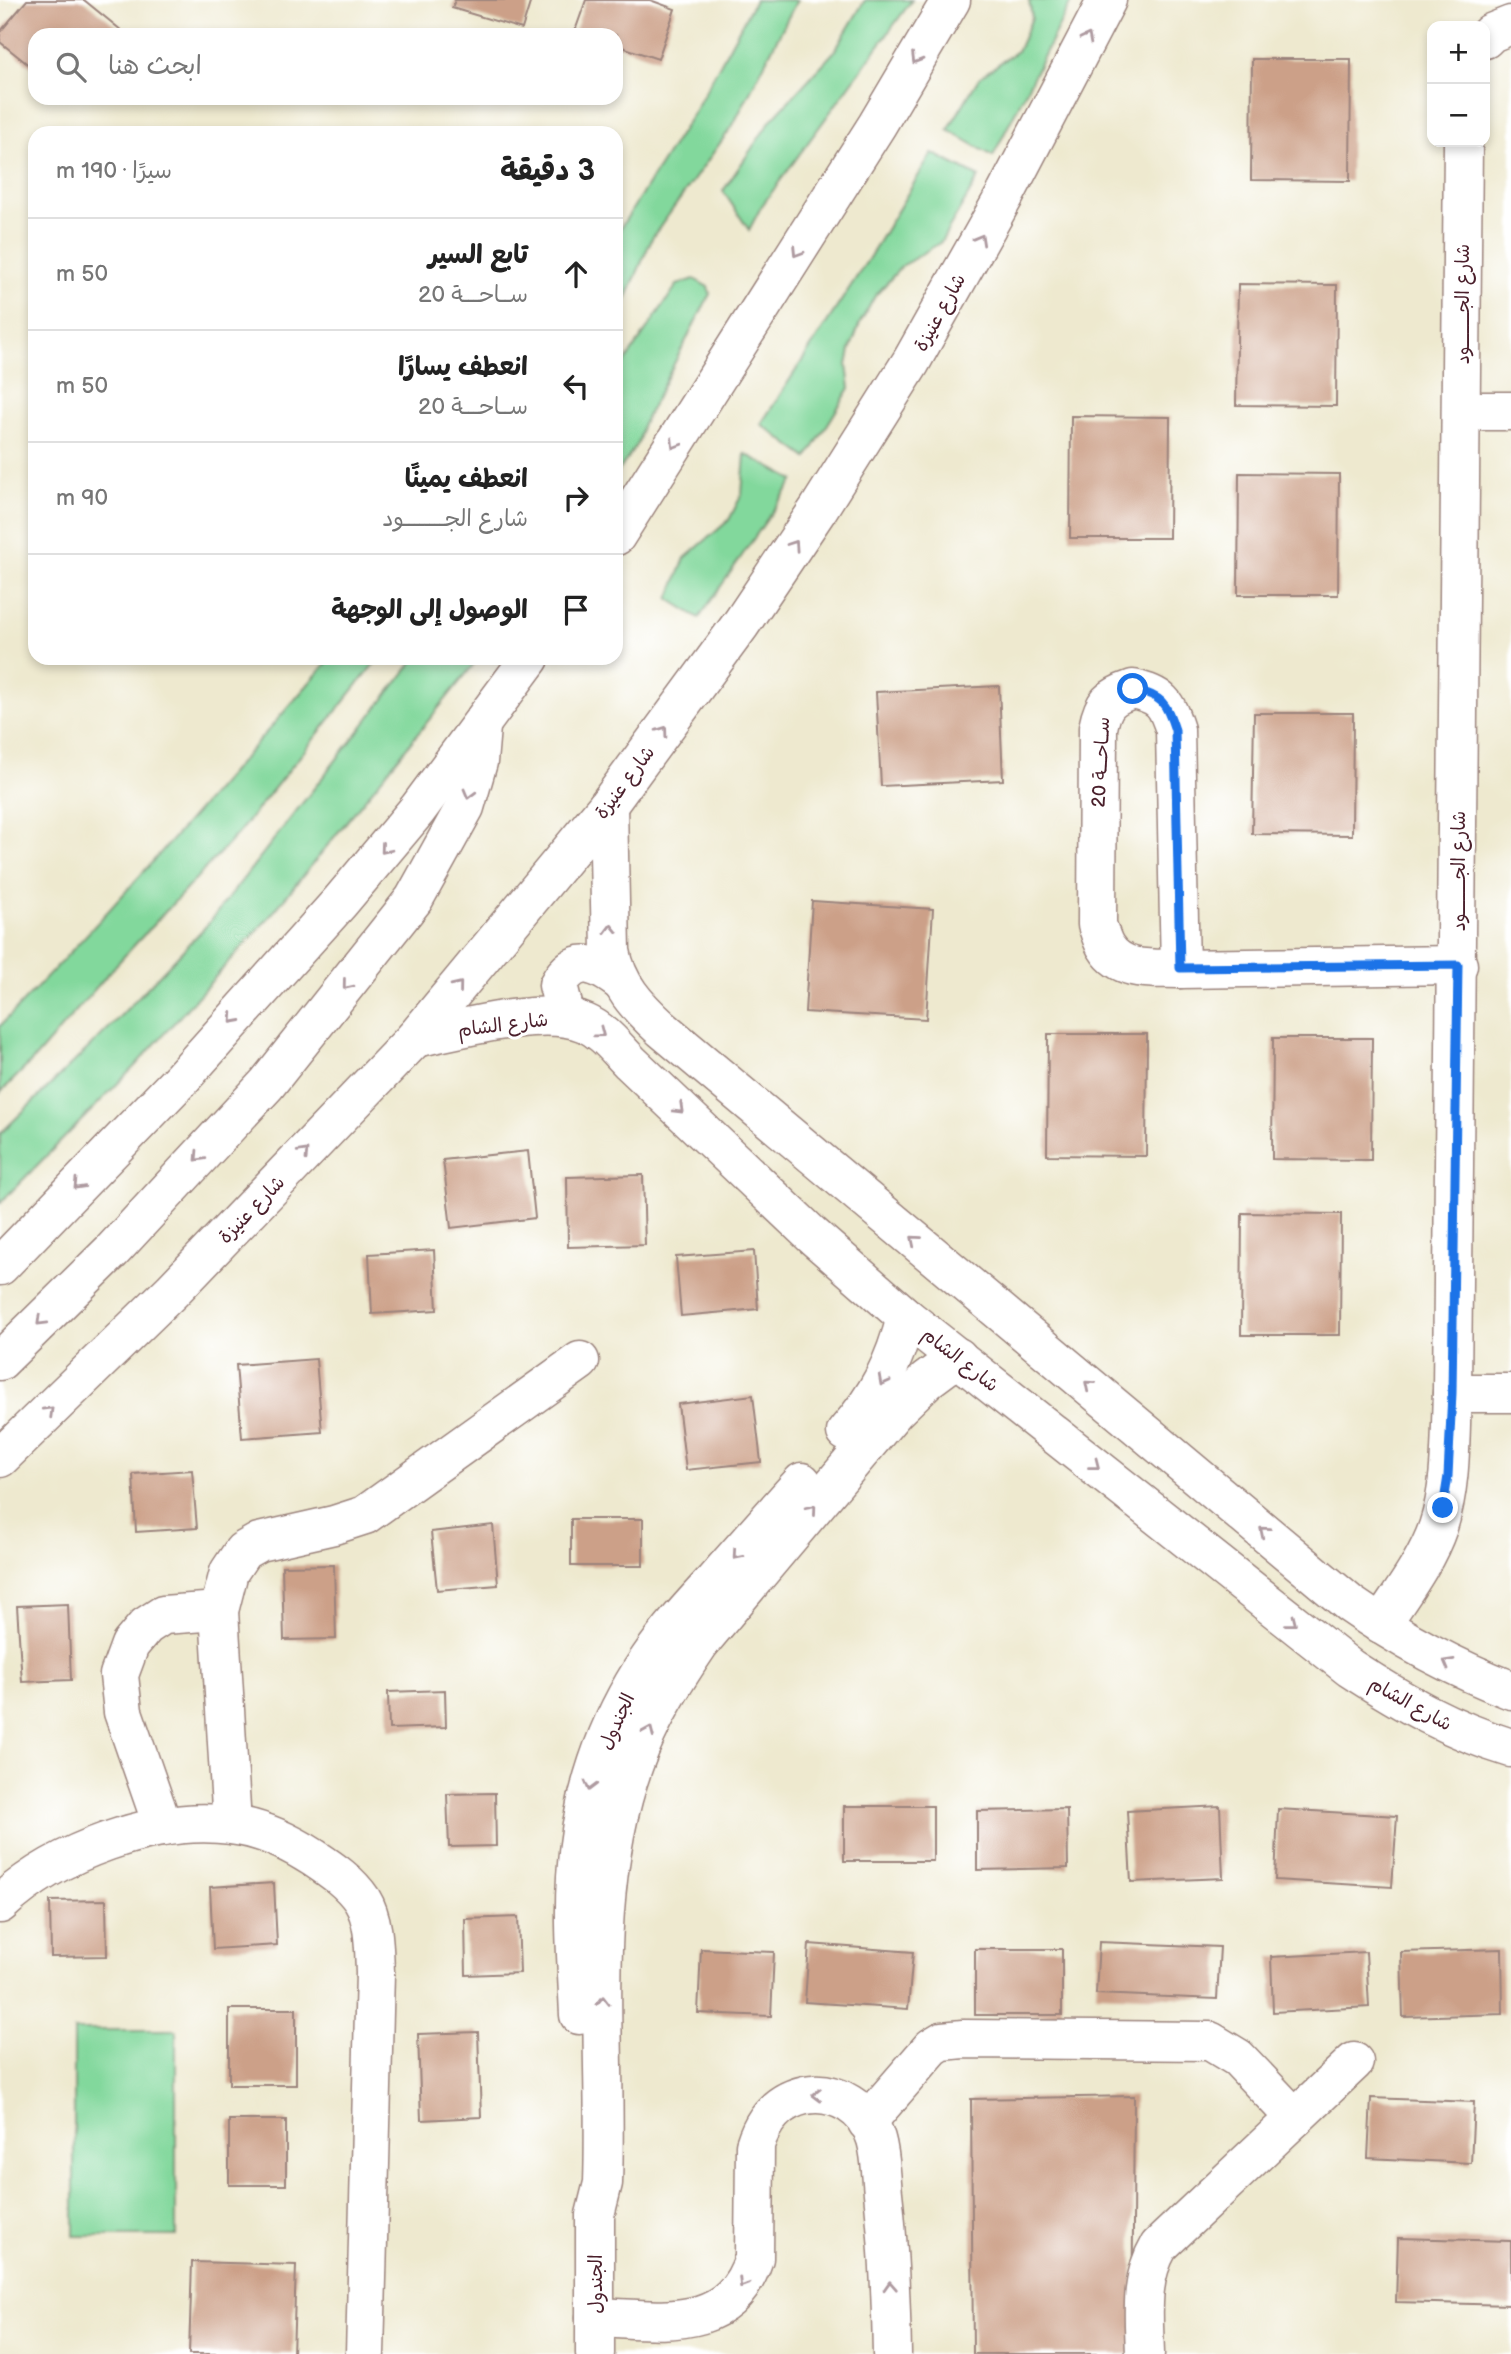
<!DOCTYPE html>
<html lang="ar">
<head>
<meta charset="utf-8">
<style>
	:root { --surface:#fff; --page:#f2f2f2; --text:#222; --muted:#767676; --line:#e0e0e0 }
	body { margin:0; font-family:"Balsamiq Sans","Playpen Sans Arabic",sans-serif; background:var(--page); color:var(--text); direction:rtl }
	.controls { position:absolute; right:21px; top:21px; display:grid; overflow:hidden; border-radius:14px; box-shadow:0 4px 10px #0003 }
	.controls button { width:63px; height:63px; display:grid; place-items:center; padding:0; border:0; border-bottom:2px solid var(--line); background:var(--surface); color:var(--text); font:35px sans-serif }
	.stop { position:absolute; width:21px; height:21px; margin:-16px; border:5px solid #1a73e8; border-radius:50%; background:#fff }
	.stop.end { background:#1a73e8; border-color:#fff; box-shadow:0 2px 7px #0008 }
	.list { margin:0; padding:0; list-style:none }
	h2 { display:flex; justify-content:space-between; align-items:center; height:91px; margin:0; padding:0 28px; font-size:30px }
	h2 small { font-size:23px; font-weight:400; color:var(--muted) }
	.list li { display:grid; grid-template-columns:46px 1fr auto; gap:21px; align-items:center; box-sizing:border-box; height:112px; padding:0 28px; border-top:2px solid var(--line) }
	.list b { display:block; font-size:26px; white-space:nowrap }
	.list p { margin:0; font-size:23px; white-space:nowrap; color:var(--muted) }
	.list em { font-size:23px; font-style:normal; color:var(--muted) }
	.icon { flex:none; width:38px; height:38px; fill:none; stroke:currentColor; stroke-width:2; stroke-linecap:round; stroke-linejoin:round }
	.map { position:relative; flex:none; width:1511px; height:2354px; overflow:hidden; direction:ltr }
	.search { position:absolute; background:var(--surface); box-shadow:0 4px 10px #0003; left:28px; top:28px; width:595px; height:77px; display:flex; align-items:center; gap:18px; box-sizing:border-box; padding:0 24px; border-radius:21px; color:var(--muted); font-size:26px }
	.panel { position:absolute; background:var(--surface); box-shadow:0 4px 10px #0003; left:28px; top:126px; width:595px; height:539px; border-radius:21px; direction:rtl }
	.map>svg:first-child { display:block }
	.green { fill:#82d89c; stroke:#667c64; stroke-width:2 }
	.building { fill:#cca088 }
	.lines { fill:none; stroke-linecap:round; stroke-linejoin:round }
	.minor-casing { stroke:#9c847d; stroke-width:41 }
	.highway-casing { stroke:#9c847d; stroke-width:41 }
	.minor { stroke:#fff; stroke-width:38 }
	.highway { stroke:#fff; stroke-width:38 }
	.oneway { stroke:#ae9aa0 }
	.route { stroke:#1a73e8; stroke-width:9 }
	.labels { text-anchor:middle; stroke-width:6; stroke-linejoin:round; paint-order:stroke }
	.street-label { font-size:19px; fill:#4a1f2b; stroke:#fff }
</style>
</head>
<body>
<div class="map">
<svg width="1511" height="2354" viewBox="0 0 1511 2354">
	<rect width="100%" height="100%" fill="#fff"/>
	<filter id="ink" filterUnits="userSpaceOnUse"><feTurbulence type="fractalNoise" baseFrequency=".0143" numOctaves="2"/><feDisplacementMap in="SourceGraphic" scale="14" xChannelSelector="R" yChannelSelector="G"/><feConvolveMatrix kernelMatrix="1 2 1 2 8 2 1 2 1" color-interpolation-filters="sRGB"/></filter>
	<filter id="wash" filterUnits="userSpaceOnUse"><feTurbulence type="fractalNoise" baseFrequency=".00686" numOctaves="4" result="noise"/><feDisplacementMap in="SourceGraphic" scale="28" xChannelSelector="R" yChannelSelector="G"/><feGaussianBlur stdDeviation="1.57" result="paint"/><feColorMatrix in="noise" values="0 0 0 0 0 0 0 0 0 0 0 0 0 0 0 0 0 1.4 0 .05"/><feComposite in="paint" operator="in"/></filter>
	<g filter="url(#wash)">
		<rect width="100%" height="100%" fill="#eee9cf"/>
		<!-- green -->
		<g class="green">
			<polygon points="755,0 797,0 733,125 652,238 616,322 616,235 695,110"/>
			<polygon points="865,0 912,0 761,207 749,230 723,191 771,120 834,52"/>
			<polygon points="1029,0 1072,0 993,156 948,130 979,78 1018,50 1032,18"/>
			<polygon points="932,153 979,177 941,242 902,266 875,296 860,323 850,350 847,365 850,388 807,458 761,424 869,258"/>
			<polygon points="694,279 708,287 710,294 642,426 639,441 616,475 616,375 677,285"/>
			<polygon points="745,454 794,480 699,618 669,599 685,558 729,520 742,494"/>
			<path d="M331,658H379L239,832L115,966L36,1057L0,1093V1026C115,908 222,783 331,658Z"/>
			<polygon points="416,658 479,658 272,914 135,1066 0,1203 0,1134 106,1031 207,925"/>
			<rect x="74" y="2030" width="102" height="206"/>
		</g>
		<g id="blocks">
			<!-- building -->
			<g class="building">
				<polygon points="27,0 84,0 127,35 35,35 35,70 0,42 0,32"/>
				<polygon points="455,0 531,0 522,29 452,8"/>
				<polygon points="586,0 650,0 675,9 658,59 616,45 616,35 587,35 575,31"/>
				<polygon points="1252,59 1351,59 1350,181 1251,180"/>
				<polygon points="1238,284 1337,285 1336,406 1236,405"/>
				<polygon points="1071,416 1170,417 1169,538 1070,538"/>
				<polygon points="1239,473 1339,474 1338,595 1238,595"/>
				<polygon points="999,686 1003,780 881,786 876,692"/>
				<polygon points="1254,713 1353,713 1352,835 1252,834"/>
				<polygon points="812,901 933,909 926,1019 805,1012"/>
				<polygon points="1048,1034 1147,1034 1146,1156 1047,1155"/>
				<polygon points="1273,1038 1372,1038 1371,1160 1272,1159"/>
				<polygon points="528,1151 535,1218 451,1228 443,1160"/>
				<polygon points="643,1175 645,1245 568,1247 567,1177"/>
				<polygon points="1242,1213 1341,1214 1340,1335 1241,1335"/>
				<polygon points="434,1250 437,1310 372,1314 369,1254"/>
				<polygon points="754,1251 758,1309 681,1316 676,1257"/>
				<polygon points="316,1359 322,1432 242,1438 236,1365"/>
				<polygon points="753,1395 761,1462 686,1470 678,1404"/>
				<polygon points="192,1470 197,1528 136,1532 133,1474"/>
				<rect x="571" y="1519" width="72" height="47"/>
				<polygon points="493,1525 498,1585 437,1590 431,1532"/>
				<polygon points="334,1565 336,1639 284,1640 282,1566"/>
				<polygon points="68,1604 71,1680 22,1682 17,1606"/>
				<polygon points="445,1690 446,1727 389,1729 388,1692"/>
				<polygon points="495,1793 496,1846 449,1847 447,1794"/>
				<rect x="844" y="1806" width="89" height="55"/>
				<polygon points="1220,1806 1223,1878 1131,1882 1127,1811"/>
				<polygon points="1067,1809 1068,1868 977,1870 977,1811"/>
				<polygon points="1278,1809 1397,1816 1392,1887 1275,1880"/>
				<polygon points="274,1883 277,1945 213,1949 210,1887"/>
				<polygon points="106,1900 107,1956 51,1957 50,1901"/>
				<polygon points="518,1917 520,1973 466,1975 465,1919"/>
				<polygon points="1099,1942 1220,1947 1217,1999 1096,1994"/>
				<polygon points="809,1944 913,1952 908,2009 805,2002"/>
				<polygon points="701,1949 774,1952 771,2016 698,2013"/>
				<rect x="975" y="1949" width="87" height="66"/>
				<polygon points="1502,1949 1503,2014 1403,2017 1401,1952"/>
				<polygon points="1366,1952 1369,2007 1273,2012 1271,1957"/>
				<rect x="229" y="2009" width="67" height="76"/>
				<polygon points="478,2032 481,2117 421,2120 418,2034"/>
				<polygon points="1134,2096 1132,2354 973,2354 971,2099"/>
				<polygon points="1371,2098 1474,2102 1471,2163 1368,2158"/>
				<rect x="229" y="2120" width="57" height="65"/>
				<polygon points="1398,2238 1511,2241 1511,2305 1396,2302"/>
				<polygon points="192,2262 296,2265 293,2354 189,2354"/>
			</g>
		</g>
	</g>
	<g filter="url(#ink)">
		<use href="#blocks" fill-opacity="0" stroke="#9c847d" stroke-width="2"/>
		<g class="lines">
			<defs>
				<g id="minor">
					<polyline points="1485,39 1491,33 1511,25"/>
					<polyline points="1462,411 1511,411"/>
					<path d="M1133,689C1162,696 1166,702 1175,730L1180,969C1154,968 1122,973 1106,947C1102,941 1100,932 1097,925L1098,728C1103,703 1109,697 1133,689Z"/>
					<path d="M608,805L611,951C617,985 637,1006 662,1029L1350,1604C1400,1639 1454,1668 1511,1690"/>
					<polyline points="1180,969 1458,965"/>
					<path d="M566,1017L558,985C576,952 598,965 621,982"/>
					<path d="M415,1038C460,1029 543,1005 585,1023C604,1031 616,1048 630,1062L812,1235L906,1317L1350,1668C1404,1703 1449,1729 1511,1748"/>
					<polyline points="1452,1393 1511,1393"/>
					<path d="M846,1432C877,1397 895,1362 906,1317"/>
					<path d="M1381,1625C1401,1594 1426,1562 1438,1527C1452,1485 1450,1437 1452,1393L1463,142"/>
					<polyline points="232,1825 219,1611 229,1572 243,1551 259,1542 334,1525 365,1515 580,1361"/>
					<polyline points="163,1827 123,1712 119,1675 130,1645 146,1626 163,1615 219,1611"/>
					<path d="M0,1904C55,1852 155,1815 231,1825C261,1828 289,1842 314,1858C332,1870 350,1882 362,1900C375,1921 374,1950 375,1973L365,2354"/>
					<path d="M579,2015C577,1969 573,1923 576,1877C580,1799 605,1724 649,1659C668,1631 691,1606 714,1581C743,1548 772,1515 802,1482"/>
					<polyline points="867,2122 932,2047 942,2041 963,2039 1210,2041 1238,2058 1295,2118"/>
					<path d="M595,2317C660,2319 729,2335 754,2258L755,2145C763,2119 778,2101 805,2095C836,2089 867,2109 876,2139C881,2156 881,2175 883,2193C889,2246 891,2300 892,2354"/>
					<path d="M595,2354V2215L603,2183C608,2045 586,1897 634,1764C650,1720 674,1681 700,1643L895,1411L927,1380L958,1357"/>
					<path d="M1145,2354C1144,2316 1139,2280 1159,2246L1354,2062"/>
				</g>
				<g id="highway">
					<polyline points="616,536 877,125 951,0"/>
					<polyline points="0,1266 182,1078 340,902 418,809 530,658"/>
					<polyline points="0,1361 112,1251 267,1084 414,899 465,807 478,762 481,727"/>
					<polyline points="0,1458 172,1291 415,1038 608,805 741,624 819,508 911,362 1005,195 1107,0"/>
				</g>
			</defs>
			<!-- minor casing -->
			<use href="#minor" class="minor-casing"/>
			<!-- highway casing -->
			<use href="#highway" class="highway-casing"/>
			<!-- minor -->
			<use href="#minor" class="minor"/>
			<!-- highway -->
			<use href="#highway" class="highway"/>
		</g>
		<!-- one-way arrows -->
		<defs><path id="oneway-chevron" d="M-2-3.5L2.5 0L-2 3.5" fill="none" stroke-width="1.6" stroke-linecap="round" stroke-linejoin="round" transform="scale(1.75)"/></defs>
		<g class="oneway">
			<use href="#oneway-chevron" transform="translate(1087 38) rotate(-63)"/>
			<use href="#oneway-chevron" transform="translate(916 59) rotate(121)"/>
			<use href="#oneway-chevron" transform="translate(980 239) rotate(-61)"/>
			<use href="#oneway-chevron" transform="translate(797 252) rotate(122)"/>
			<use href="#oneway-chevron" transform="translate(675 444) rotate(122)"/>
			<use href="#oneway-chevron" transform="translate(794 545) rotate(-56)"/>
			<use href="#oneway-chevron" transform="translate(663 731) rotate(-54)"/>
			<use href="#oneway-chevron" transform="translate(469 794) rotate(105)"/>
			<use href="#oneway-chevron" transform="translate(385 849) rotate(130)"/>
			<use href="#oneway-chevron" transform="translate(611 929) rotate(-91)"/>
			<use href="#oneway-chevron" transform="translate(347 985) rotate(129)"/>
			<use href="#oneway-chevron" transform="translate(458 986) rotate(-51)"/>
			<use href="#oneway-chevron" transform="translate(234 1019) rotate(132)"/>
			<use href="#oneway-chevron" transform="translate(600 1033) rotate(37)"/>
			<use href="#oneway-chevron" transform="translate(679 1109) rotate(44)"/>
			<use href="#oneway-chevron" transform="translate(304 1153) rotate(-46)"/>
			<use href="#oneway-chevron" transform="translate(199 1157) rotate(133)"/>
			<use href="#oneway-chevron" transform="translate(78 1185) rotate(134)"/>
			<use href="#oneway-chevron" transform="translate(915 1240) rotate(-140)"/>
			<use href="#oneway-chevron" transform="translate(41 1321) rotate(136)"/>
			<use href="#oneway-chevron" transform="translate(883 1381) rotate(118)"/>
			<use href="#oneway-chevron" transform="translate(1089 1385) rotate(-140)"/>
			<use href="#oneway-chevron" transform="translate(49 1411) rotate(-44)"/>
			<use href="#oneway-chevron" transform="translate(1095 1465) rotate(38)"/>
			<use href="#oneway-chevron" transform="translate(812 1509) rotate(-50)"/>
			<use href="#oneway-chevron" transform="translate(1264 1531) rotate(-140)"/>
			<use href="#oneway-chevron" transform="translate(737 1555) rotate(131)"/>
			<use href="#oneway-chevron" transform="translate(1292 1622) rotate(38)"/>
			<use href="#oneway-chevron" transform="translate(1448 1663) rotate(-151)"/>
			<use href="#oneway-chevron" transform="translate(649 1731) rotate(-67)"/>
			<use href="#oneway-chevron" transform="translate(590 1786) rotate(105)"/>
			<use href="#oneway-chevron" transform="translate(603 2001) rotate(-90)"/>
			<use href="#oneway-chevron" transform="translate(817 2095) rotate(179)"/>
			<use href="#oneway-chevron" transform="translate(743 2283) rotate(122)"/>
			<use href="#oneway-chevron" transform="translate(890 2286) rotate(-93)"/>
		</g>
	</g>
	<g class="lines" filter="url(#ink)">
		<!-- route -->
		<path class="route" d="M1133,689C1162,696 1166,702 1175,730L1180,968L1458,965L1452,1393L1448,1476L1443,1508"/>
	</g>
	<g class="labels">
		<!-- street labels -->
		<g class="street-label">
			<text transform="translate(1462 304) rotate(-90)" y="7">شارع الجــــــــود</text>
			<text transform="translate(939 312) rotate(-61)" y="7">شارع عنيزة</text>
			<text transform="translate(1100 762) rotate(-87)" y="7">ســاحـــة 20</text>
			<text transform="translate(624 782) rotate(-53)" y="7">شارع عنيزة</text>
			<text transform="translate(1458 871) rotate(-90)" y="7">شارع الجــــــــود</text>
			<text transform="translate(503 1024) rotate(-7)" y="7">شارع الشام</text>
			<text transform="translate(251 1209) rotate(-46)" y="7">شارع عنيزة</text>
			<text transform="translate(961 1359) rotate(38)" y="7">شارع الشام</text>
			<text transform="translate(1411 1703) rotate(29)" y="7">شارع الشام</text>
			<text transform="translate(616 1721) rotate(-65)" y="7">الجندول</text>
			<text transform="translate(595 2284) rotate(-90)" y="7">الجندول</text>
		</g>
	</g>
</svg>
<div class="controls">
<button>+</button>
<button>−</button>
</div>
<div class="stop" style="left:1133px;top:689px"></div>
<div class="stop end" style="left:1443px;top:1508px"></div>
<div class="search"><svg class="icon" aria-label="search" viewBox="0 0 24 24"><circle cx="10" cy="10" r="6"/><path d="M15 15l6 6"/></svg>ابحث هنا</div>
<section class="panel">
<h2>3 دقيقة<small>سيرًا · 190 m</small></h2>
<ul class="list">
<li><svg class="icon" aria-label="ahead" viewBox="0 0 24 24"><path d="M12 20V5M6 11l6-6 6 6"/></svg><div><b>تابع السير</b><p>ســاحـــة 20</p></div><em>50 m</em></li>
<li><svg class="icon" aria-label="left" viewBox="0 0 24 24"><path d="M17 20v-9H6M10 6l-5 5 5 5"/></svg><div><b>انعطف يسارًا</b><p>ســاحـــة 20</p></div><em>50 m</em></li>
<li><svg class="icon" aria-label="right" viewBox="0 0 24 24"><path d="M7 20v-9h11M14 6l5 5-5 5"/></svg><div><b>انعطف يمينًا</b><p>شارع الجــــــــود</p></div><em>90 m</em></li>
<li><svg class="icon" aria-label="arrive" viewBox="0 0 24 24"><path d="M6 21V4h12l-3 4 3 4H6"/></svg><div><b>الوصول إلى الوجهة</b></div></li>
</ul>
</section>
</div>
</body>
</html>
